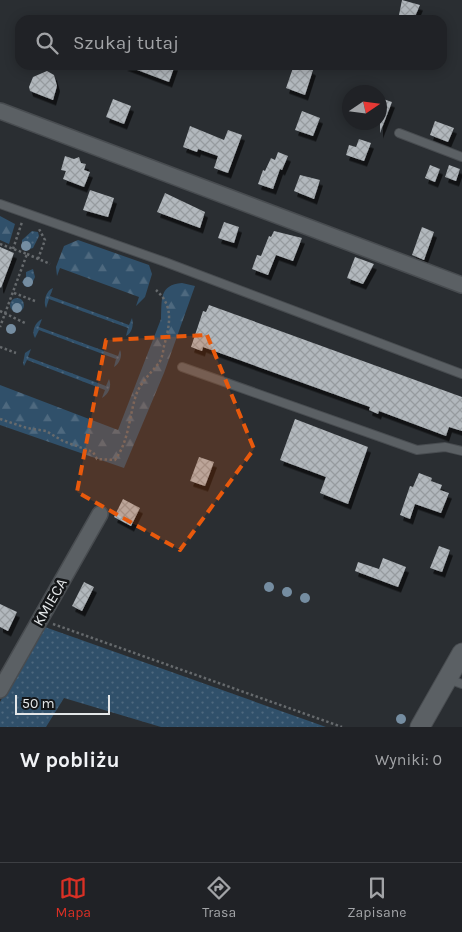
<!DOCTYPE html>
<html lang="pl">
<head>
<meta charset="utf-8">
<style>
	:root { --surface:#202226; --page:#2d2f32; --text:#f1f3f6; --muted:#a2a4a7; --line:#3d3f43; --accent:#d93025 }
	body { margin:0; font-family:Karla,sans-serif; background:var(--page); color:var(--text) }
	.compass { position:absolute; left:342px; top:85px; width:45px; height:45px; border-radius:50%; background:var(--surface); box-shadow:0 2px 12px #0003; rotate:77deg }
	.scale { position:absolute; left:15px; bottom:12px; width:95px; box-sizing:border-box; padding-left:5px; border:2px solid #e3e6e8; border-top:0; font-size:14px; line-height:18px; white-space:nowrap; color:#e3e6e8; -webkit-text-stroke:4px #141618; paint-order:stroke }
	.list { margin:0; padding:0; list-style:none }
	h2 { display:flex; justify-content:space-between; align-items:center; height:65px; margin:0; padding:0 20px; font-size:21px }
	h2 small { font-size:16px; font-weight:400; color:var(--muted) }
	.icon { flex:none; width:28px; height:28px; fill:none; stroke:currentColor; stroke-width:2; stroke-linecap:round; stroke-linejoin:round }
	.map { position:relative; flex:none; width:462px; height:727px; overflow:hidden }
	.search { position:absolute; background:var(--surface); box-shadow:0 2px 12px #0003; left:15px; right:15px; top:15px; height:55px; display:flex; align-items:center; gap:12px; box-sizing:border-box; padding:0 18px; border-radius:15px; color:var(--muted); font-size:19px }
	.sheet { height:135px; background:var(--surface) }
	nav { display:flex; justify-content:space-around; align-items:center; box-sizing:border-box; height:70px; border-top:1px solid var(--line); background:var(--surface); font-size:14px; color:var(--muted) }
	nav a { display:grid; justify-items:center; gap:2px }
	nav .on { color:var(--accent) }
	.map>svg:first-child { display:block }
	.grass { fill:url(#grass-dots) }
	.forest { fill:url(#forest-firs) }
	.building { fill:url(#building-cross-hatch); filter:url(#shadow) }
	.lines { fill:none; stroke-linecap:round; stroke-linejoin:round }
	.service-casing { stroke:#484c50; stroke-width:10 }
	.minor-casing { stroke:#484c50; stroke-width:18 }
	.tertiary-casing { stroke:#484c50; stroke-width:21 }
	.path { stroke:#666a6d; stroke-width:2.5; stroke-dasharray:2.5 2.5; stroke-linecap:butt }
	.service { stroke:#5b6064; stroke-width:8 }
	.minor { stroke:#5b6064; stroke-width:15 }
	.tertiary { stroke:#5b6064; stroke-width:19 }
	.tree { fill:#758da1 }
	.marked { fill:#e8590c; fill-opacity:0.2; stroke:#e8590c; stroke-width:4; stroke-dasharray:10 6; stroke-linejoin:round }
	.labels { text-anchor:middle; stroke-width:5; stroke-linejoin:round; paint-order:stroke }
	.street-label { font-size:15px; fill:#e3e6e8; stroke:#141618 }
</style>
</head>
<body>
<div class="map">
<svg width="462" height="727" viewBox="0 0 462 727">
	<defs>
		<pattern id="grass-dots" width="8" height="8" patternUnits="userSpaceOnUse" patternTransform="scale(1.25)"><rect width="8" height="8" fill="#30506a"/><path d="M2 2h.1M6 6h.1" fill="none" stroke="#4e697f" stroke-width="1.8" stroke-linecap="round"/></pattern>
		<pattern id="forest-firs" width="22" height="20" patternUnits="userSpaceOnUse" patternTransform="scale(1.25)"><rect width="22" height="20" fill="#30506a"/><path d="M5 1l3.5 6h-7zM16 11l3.5 6h-7z" fill="#4e697f"/></pattern>
		<pattern id="building-cross-hatch" width="8" height="8" patternUnits="userSpaceOnUse" patternTransform="scale(1.25)"><rect width="8" height="8" fill="#b2b8bd"/><path d="M0 0l8 8M0 8l8-8" fill="none" stroke="#969b9f"/></pattern>
		<filter id="shadow"><feDropShadow dx="3" dy="5.5" stdDeviation="0" flood-color="#0009"/></filter>
	</defs>
	<rect width="100%" height="100%" fill="#2a2e32"/>
	<!-- grass -->
	<g class="grass">
		<polygon points="32,231 38,232 39,236 33,248 26,250 22,247 22,240"/>
		<polygon points="33,269 35,277 31,286 26,287 22,282 26,277 26,272"/>
		<path d="M53,288L50,296L129,325L132,318C134,325 132,333 126,336L128,328L49,299L46,308C43,302 46,290 53,288Z"/>
		<circle cx="17" cy="305" r="7"/>
		<path d="M42,319L39,327L118,356L120,350C123,356 119,364 114,367L116,359L39,330L35,338C31,332 35,322 42,319Z"/>
		<path d="M31,349L28,357L106,386L109,379C112,386 109,394 102,398L105,390L27,360L24,366L23,363L25,353Z"/>
		<polygon points="42,626 326,727 161,727 64,698 46,727 0,727 0,702"/>
	</g>
	<!-- forest -->
	<g class="forest">
		<polygon points="0,216 15,224 9,244 0,240"/>
		<polygon points="78,240 149,265 152,274 145,297 136,306 139,297 60,268 57,276 56,267 64,246"/>
		<path d="M182,283L195,286L164,373L124,468L0,425V385L118,430L161,319C162,299 159,285 182,283Z"/>
	</g>
	<!-- building -->
	<g class="building">
		<polygon points="402,0 420,5 414,19 399,15"/>
		<polygon points="124,65 175,65 169,82"/>
		<polygon points="294,65 303,65 313,70 305,95 286,88"/>
		<polygon points="47,71 54,75 57,86 53,100 30,91 29,87 33,77"/>
		<polygon points="380,98 392,102 380,133"/>
		<polygon points="113,99 131,106 124,124 106,117"/>
		<polygon points="302,111 320,118 313,136 295,130"/>
		<polygon points="435,121 454,128 448,142 430,135"/>
		<polygon points="190,126 224,140 228,130 242,135 228,173 214,168 218,156 198,149 197,152 183,147"/>
		<polygon points="359,139 371,143 364,161 346,155 349,145 356,147"/>
		<polygon points="278,152 288,156 282,170 280,169 273,189 258,184 263,170 265,171 271,158 275,160"/>
		<polygon points="65,156 74,159 79,157 81,163 86,164 84,170 90,172 84,187 63,179 66,171 61,170"/>
		<polygon points="430,165 440,169 435,182 425,178"/>
		<polygon points="449,165 460,169 456,181 445,177"/>
		<polygon points="300,175 320,180 314,199 294,191"/>
		<polygon points="90,190 114,198 108,217 83,210"/>
		<polygon points="165,193 205,212 200,228 157,212"/>
		<polygon points="224,222 239,227 234,243 218,238"/>
		<polygon points="422,227 434,232 424,260 412,255"/>
		<polygon points="274,231 302,238 293,261 276,255 268,275 252,269 257,255 261,256 269,236 271,237"/>
		<polygon points="0,247 14,253 1,288 0,287"/>
		<polygon points="355,257 374,264 363,284 347,278"/>
		<polygon points="209,305 462,397 462,431 449,427 446,436 379,411 378,414 369,410 370,407 203,347 202,351 191,347 203,311 206,312"/>
		<polygon points="295,419 368,447 348,504 320,493 326,477 280,460"/>
		<polygon points="199,457 214,462 205,486 190,481"/>
		<polygon points="419,473 432,478 431,481 442,485 440,490 449,493 441,513 415,504 410,519 400,515 410,486 413,487"/>
		<polygon points="123,499 140,508 131,526 114,517"/>
		<polygon points="439,546 450,550 442,572 430,568"/>
		<polygon points="383,558 406,567 398,587 355,571 358,562 379,569"/>
		<polygon points="84,582 94,587 82,611 72,606"/>
		<polygon points="0,604 17,612 8,631 0,627"/>
	</g>
	<g class="lines">
		<defs>
			<g id="service">
				<polyline points="399,133 462,157"/>
				<polyline points="0,204 165,262 462,374"/>
				<polyline points="182,367 417,450 445,447 462,451"/>
				<polyline points="448,679 462,684"/>
			</g>
			<g id="minor">
				<polyline points="0,111 462,285"/>
				<polyline points="0,690 100,514"/>
			</g>
			<polyline id="tertiary" points="420,727 462,653"/>
		</defs>
		<!-- service casing -->
		<use href="#service" class="service-casing"/>
		<!-- minor casing -->
		<use href="#minor" class="minor-casing"/>
		<!-- tertiary casing -->
		<use href="#tertiary" class="tertiary-casing"/>
		<!-- path -->
		<g class="path">
			<polyline points="0,244 27,254 0,327"/>
			<polyline points="13,249 22,222"/>
			<polyline points="27,254 50,264"/>
			<polyline points="38,259 45,240 39,229"/>
			<polyline points="14,293 35,301"/>
			<polyline points="0,311 27,324"/>
			<polyline points="0,347 16,353"/>
			<path d="M0,419L27,428L46,431L63,441L93,452L97,459L115,460C129,441 129,417 136,395C141,382 150,374 158,364C162,360 163,352 164,346C170,324 174,306 156,290"/>
			<polyline points="53,624 342,727"/>
		</g>
		<!-- service -->
		<use href="#service" class="service"/>
		<!-- minor -->
		<use href="#minor" class="minor"/>
		<!-- tertiary -->
		<use href="#tertiary" class="tertiary"/>
	</g>
	<!-- trees -->
	<g class="tree">
		<circle cx="26" cy="246" r="5"/>
		<circle cx="28" cy="282" r="5"/>
		<circle cx="17" cy="308" r="5"/>
		<circle cx="11" cy="329" r="5"/>
		<circle cx="269" cy="587" r="5"/>
		<circle cx="287" cy="592" r="5"/>
		<circle cx="305" cy="598" r="5"/>
		<circle cx="401" cy="719" r="5"/>
	</g>
	<!-- marked area -->
	<path class="marked" d="M207,335L254,449L180,550L77,492L106,340Z"/>
	<g class="labels">
		<!-- street labels -->
		<g class="street-label">
			<text transform="translate(50 602) rotate(-60)" y="5">KMIECA</text>
		</g>
	</g>
</svg>
<svg class="compass" viewBox="-18 -18 36 36"><path d="M0-13l5 13h-10z" fill="#e53935"/><path d="M0 13l5-13h-10z" fill="#a2a4a7"/></svg>
<div class="scale">50 m</div>
<div class="search"><svg class="icon" aria-label="search" viewBox="0 0 24 24"><circle cx="10" cy="10" r="6"/><path d="M15 15l6 6"/></svg>Szukaj tutaj</div>
</div>
<section class="sheet">
<h2>W pobliżu<small>Wyniki: 0</small></h2>
<ul class="list">
</ul>
</section>
<nav>
<a class="on"><svg class="icon" aria-label="map" viewBox="0 0 24 24"><path d="M3 6l6-2 6 2 6-2v14l-6 2-6-2-6 2zM9 4v14M15 6v14"/></svg>Mapa</a>
<a><svg class="icon" aria-label="directions" viewBox="0 0 24 24"><path d="M12 3l9 9-9 9-9-9zM9 14v-3h6M13 9l2 2-2 2"/></svg>Trasa</a>
<a><svg class="icon" aria-label="saved" viewBox="0 0 24 24"><path d="M7 4h10v16l-5-4-5 4z"/></svg>Zapisane</a>
</nav>
</body>
</html>
